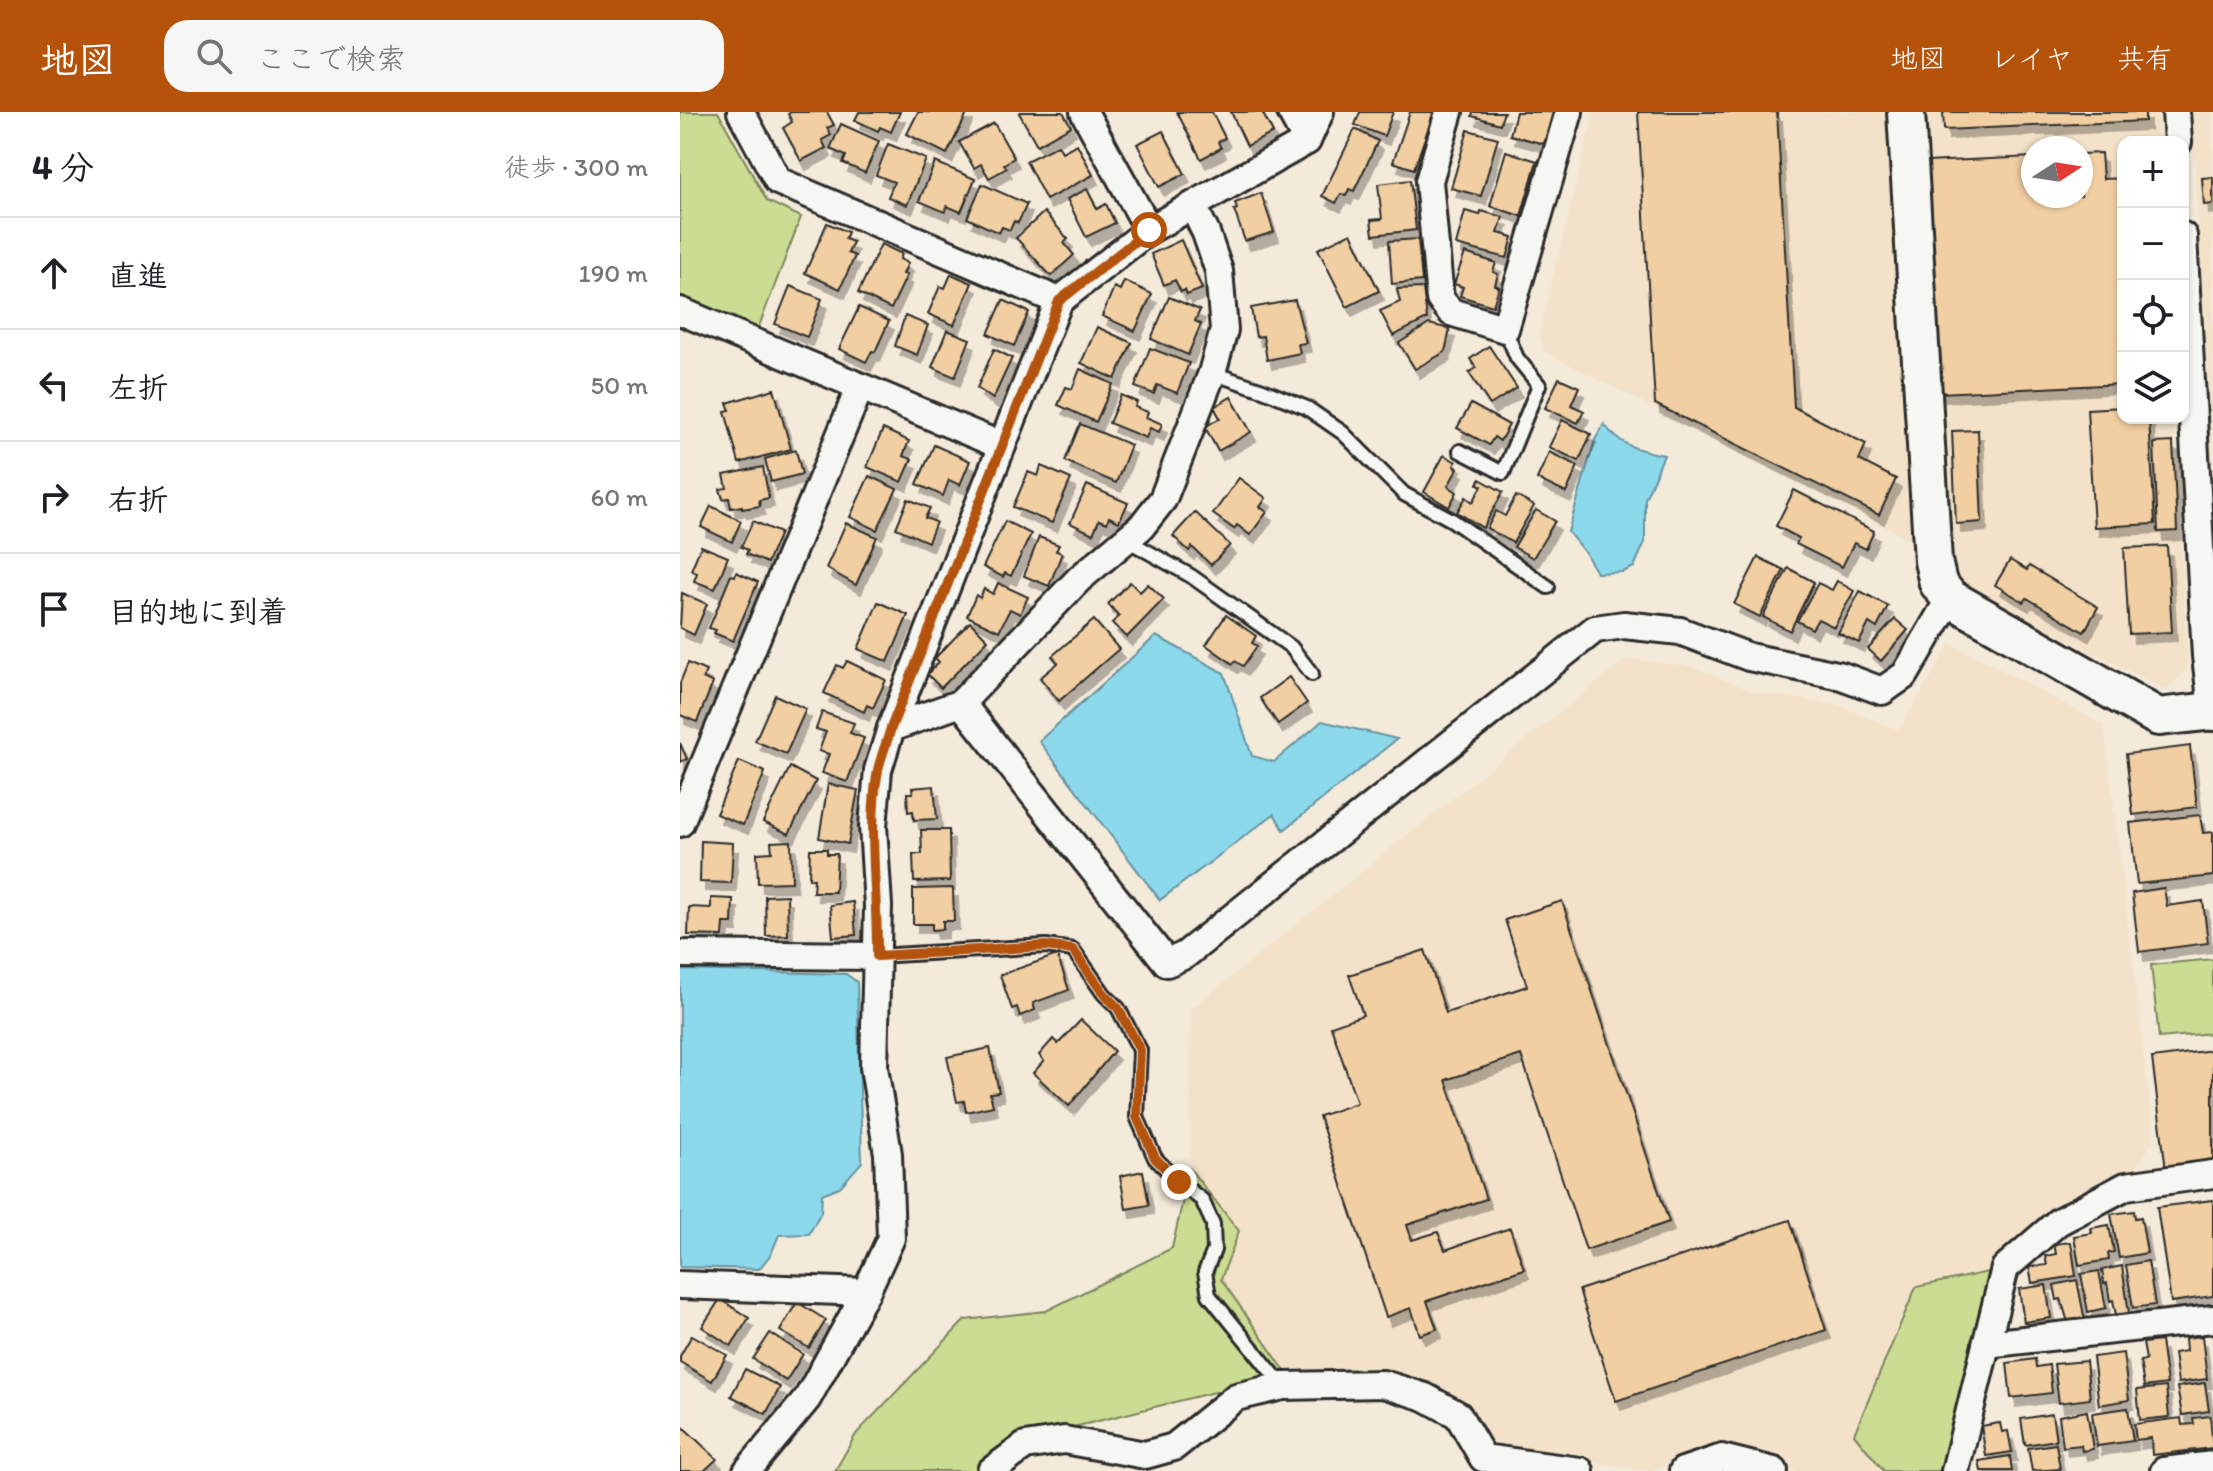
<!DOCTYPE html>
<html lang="ja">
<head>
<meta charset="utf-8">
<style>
	:root { --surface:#fff; --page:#f6f6f6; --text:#202124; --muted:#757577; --line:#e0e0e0; --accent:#b45309 }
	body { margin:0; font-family:Itim,"Klee One",sans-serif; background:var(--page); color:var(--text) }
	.controls { position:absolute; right:24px; top:24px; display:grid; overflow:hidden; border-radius:16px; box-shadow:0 2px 6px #0004 }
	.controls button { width:72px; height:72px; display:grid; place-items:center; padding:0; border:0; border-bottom:2px solid var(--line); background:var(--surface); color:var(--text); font:40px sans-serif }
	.compass { position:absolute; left:1341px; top:24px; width:72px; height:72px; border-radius:50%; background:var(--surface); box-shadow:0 2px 6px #0004; rotate:78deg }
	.stop { position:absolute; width:24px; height:24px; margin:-18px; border:6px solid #b45309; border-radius:50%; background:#fff }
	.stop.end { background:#b45309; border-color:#fff; box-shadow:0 2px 8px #0008 }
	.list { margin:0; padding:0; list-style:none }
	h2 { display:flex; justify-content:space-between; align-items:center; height:104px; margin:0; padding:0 32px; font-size:34px }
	h2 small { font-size:26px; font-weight:400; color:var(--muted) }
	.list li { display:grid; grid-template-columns:52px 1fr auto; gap:24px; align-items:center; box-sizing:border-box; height:112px; padding:0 32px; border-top:2px solid var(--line) }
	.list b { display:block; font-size:30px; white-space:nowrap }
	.list em { font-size:26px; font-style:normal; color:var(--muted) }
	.icon { flex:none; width:44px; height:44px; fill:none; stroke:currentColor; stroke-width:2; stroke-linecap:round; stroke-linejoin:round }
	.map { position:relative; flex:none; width:1533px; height:1359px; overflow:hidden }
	header { display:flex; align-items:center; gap:48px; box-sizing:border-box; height:112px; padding:0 40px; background:var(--accent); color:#fff }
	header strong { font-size:38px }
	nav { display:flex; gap:44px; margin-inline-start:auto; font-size:28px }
	.search { width:560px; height:72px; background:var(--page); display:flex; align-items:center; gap:20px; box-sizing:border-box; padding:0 28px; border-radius:24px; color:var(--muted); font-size:30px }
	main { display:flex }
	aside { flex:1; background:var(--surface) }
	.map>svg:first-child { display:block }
	.built { fill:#f3e2c9; fill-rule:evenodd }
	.green { fill:#cbdd92; stroke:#7b845e; stroke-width:2 }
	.water { fill:#8dd9ec; stroke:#66939f; stroke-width:2 }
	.building { fill:#f1cfa2; stroke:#2b2b2b; stroke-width:2; filter:url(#shadow) }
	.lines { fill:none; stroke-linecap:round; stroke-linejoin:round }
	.lane-casing { stroke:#2b2b2b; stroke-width:18 }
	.street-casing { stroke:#2b2b2b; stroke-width:32 }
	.secondary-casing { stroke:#2b2b2b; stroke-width:42 }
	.lane { stroke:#f6f6f2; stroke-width:12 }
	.street { stroke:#f6f6f2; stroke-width:26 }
	.secondary { stroke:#f6f6f2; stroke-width:36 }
	.route { stroke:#b45309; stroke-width:10 }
</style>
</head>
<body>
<header>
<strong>地図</strong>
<div class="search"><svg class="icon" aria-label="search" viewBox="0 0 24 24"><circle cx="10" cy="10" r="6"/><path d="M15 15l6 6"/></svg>ここで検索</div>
<nav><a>地図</a><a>レイヤ</a><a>共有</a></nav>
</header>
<main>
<aside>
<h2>4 分<small>徒歩 · 300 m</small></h2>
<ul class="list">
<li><svg class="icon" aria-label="ahead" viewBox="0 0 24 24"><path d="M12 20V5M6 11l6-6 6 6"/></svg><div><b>直進</b></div><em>190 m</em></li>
<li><svg class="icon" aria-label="left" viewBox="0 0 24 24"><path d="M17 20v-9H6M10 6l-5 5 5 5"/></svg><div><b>左折</b></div><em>50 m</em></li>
<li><svg class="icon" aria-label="right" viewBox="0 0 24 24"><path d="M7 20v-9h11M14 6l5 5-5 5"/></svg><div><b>右折</b></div><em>60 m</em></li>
<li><svg class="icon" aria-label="arrive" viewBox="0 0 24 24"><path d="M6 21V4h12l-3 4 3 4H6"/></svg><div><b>目的地に到着</b></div></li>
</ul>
</aside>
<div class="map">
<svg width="1533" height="1359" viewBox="0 0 1533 1359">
	<defs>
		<filter id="shadow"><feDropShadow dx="5" dy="9" stdDeviation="0" flood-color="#0004"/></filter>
	</defs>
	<rect width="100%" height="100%" fill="#f4eada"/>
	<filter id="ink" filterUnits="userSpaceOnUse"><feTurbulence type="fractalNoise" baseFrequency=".0125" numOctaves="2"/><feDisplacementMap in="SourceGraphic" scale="16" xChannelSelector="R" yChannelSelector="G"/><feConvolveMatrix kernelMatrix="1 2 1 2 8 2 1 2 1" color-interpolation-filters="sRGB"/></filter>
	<g filter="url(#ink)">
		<!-- built -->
		<g class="built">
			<polygon points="914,0 1206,0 1232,429 865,240 859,222"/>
			<path d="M1244,0H1478L1480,30H1443V306H1494L1508,557L1485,578L1286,475L1269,445ZM1353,36H1401V84H1353Z"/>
			<polygon points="1511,0 1533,0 1533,369 1515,59"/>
			<polygon points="1271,531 1424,613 1474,1028 1449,1066 1360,1110 1174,1322 1204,1359 1113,1359 1097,1350 1041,1338 968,1359 811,1332 782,1290 607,1262 541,1167 559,1119 510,1057 511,897 946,547 1010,554 1075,580 1158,593 1219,618"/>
		</g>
		<!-- green -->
		<g class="green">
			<polygon points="0,0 38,0 87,89 121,105 76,222 3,188 0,182"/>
			<polygon points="1533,847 1533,921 1479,926 1471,853"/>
			<polygon points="510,1057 559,1119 541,1167 607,1262 342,1328 302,1359 155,1359 176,1322 285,1208 366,1199 492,1136"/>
			<polygon points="1313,1159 1262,1359 1204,1359 1174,1322 1236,1175"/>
		</g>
		<!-- water -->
		<g class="water">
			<path d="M924,312C940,334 958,338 984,343L965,387V430L954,455L943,460L917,461L906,442L888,420L915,328Z"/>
			<polygon points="476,524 544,561 572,644 594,650 642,609 717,627 604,718 594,702 480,788 359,629"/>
			<polygon points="0,858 166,862 177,870 182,1050 160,1075 142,1082 141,1100 129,1122 99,1123 91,1142 79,1157 0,1155"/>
		</g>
		<!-- building -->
		<g class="building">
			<polygon points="111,0 147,0 154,13 147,16 151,23 142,28 146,36 121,49 103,16 112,10 108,2"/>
			<polygon points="179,0 220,0 211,20 200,15 198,19 175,8"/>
			<polygon points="238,0 288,0 267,42 227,22"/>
			<polygon points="341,0 383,0 391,14 357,33 339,1"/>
			<polygon points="497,0 532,0 545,26 538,30 541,36 521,47"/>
			<polygon points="551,0 582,0 593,21 567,34"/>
			<polygon points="680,0 713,0 704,24 675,13"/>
			<polygon points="730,0 754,0 734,57 713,50"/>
			<polygon points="793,0 824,0 820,12 792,4"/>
			<polygon points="836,0 873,0 864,32 830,23"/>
			<polygon points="958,0 1097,0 1114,295 1186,332 1179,348 1216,367 1199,403 975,292"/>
			<polygon points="1263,0 1465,0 1465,9 1264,18"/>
			<polygon points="314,11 334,46 324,52 327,56 309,66 301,52 294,56 279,30"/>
			<polygon points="161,12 199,29 185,61 163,51 166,44 150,37"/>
			<polygon points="675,17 698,29 674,79 669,77 666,84 661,82 656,91 642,84"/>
			<polygon points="788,18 818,26 801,84 771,76"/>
			<polygon points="483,19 505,62 479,75 457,32"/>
			<polygon points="208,32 246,47 227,93 208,85 214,70 196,63"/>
			<polygon points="397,32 413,63 366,88 346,49 378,33 382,40"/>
			<polygon points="826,39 857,49 841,104 810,94"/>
			<polygon points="1421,41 1423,67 1443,66 1443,272 1259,281 1246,50 1353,45 1353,84 1401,84 1401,42"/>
			<polygon points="255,50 295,67 281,100 267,94 265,100 239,89"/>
			<polygon points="1533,65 1533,92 1524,93 1522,66"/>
			<polygon points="730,68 736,118 693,123 691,108 702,107 698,72"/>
			<polygon points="302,72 347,92 338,111 334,109 330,118 322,115 319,121 287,106"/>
			<polygon points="407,77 417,97 426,92 435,111 406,125 387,87"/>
			<polygon points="581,81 594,120 565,129 554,98 557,97 555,91"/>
			<polygon points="785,99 800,103 801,99 823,105 818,121 833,125 827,146 776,133"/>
			<polygon points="364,100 388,127 384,131 394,143 371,164 336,126"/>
			<polygon points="147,111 168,120 165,127 173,130 168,141 175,144 160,177 125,161"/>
			<polygon points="671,121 699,179 667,195 638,137"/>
			<polygon points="738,127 742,169 712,172 709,129"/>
			<polygon points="501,128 522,177 507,183 505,178 501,180 495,168 484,173 471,142"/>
			<polygon points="201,132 222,142 220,147 228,151 223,162 227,163 211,197 178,181"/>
			<polygon points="785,141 816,151 813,160 818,162 815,173 819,175 813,194 780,184 783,175 774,172"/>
			<polygon points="271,162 292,171 274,213 248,202 260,174 265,176"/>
			<polygon points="444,169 472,182 455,219 422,204 434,175 440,178"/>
			<polygon points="110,174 142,187 127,225 95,212"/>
			<polygon points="743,176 747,207 713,224 700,199 720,190 717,177"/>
			<polygon points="489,185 520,198 515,209 521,212 508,243 471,227"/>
			<polygon points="323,188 349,200 334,234 308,222"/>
			<polygon points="615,188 626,231 618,232 620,241 587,248 583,224 576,225 571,196"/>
			<polygon points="179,195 209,209 195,240 192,239 186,250 159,237"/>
			<polygon points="225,204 248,213 237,243 215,234"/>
			<polygon points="749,212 770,217 765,240 735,257 719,231"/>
			<polygon points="417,215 452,231 435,267 401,251"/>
			<polygon points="267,218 290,227 275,265 252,255"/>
			<polygon points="809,234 837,276 810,293 789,261 796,256 790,247"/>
			<polygon points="470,236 509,251 497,281 477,273 474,282 455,275"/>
			<polygon points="314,237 332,246 313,287 297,276"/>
			<polygon points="400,257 433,272 416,310 378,293 386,275 392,277"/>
			<polygon points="879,266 899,275 891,293 904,299 898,311 865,296"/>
			<polygon points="94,277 111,337 59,351 45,299 50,298 47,291"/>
			<polygon points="441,283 457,290 455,295 468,300 466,305 482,312 479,320 470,316 466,326 429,311"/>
			<polygon points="551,285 571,320 538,339 525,315 540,306 534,295"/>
			<polygon points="791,292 829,313 820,329 814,325 809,333 777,316"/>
			<polygon points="1443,295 1443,306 1469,306 1475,412 1414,415 1407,297"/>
			<polygon points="882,308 911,322 899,349 869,335"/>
			<polygon points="400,312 451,333 436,371 385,349"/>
			<polygon points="203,317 229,329 223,344 232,347 222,370 187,355"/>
			<polygon points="1298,318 1302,410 1276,412 1272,319"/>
			<polygon points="1493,330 1497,419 1478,420 1474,331"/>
			<polygon points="254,333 290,349 280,373 269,368 263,384 237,372"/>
			<polygon points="116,338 122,362 91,370 85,347"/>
			<polygon points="869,340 898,354 886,381 857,367"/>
			<polygon points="764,343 776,350 774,354 778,356 768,374 777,380 769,395 744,380"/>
			<polygon points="361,354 391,367 372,411 333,395 348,360 358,364"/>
			<polygon points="83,355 89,386 79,388 80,394 62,397 62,394 51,396 49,386 43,387 40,377 47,376 44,363"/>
			<polygon points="189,364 217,377 197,418 170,405"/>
			<polygon points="559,366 586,386 580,395 587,400 570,423 557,413 554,417 533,402"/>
			<polygon points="800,367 823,380 803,416 777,400 786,385 793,390 802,374 798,372"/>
			<polygon points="407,373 448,391 439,410 429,405 427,411 419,408 413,422 390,411"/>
			<polygon points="1114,378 1194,419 1186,437 1174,431 1162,455 1116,432 1119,426 1096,414"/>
			<polygon points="836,384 854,394 833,431 807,416 816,399 825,404"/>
			<polygon points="228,387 250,396 245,406 256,410 248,430 216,416"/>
			<polygon points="31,394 61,409 52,430 21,415"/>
			<polygon points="856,398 875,409 853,446 834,435"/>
			<polygon points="515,400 550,433 531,453 512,435 509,439 493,424"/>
			<polygon points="73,409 100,421 87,451 66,442 68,438 61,435"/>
			<polygon points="325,409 351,422 331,464 325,461 323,465 303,455"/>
			<polygon points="166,411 197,425 176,473 146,456"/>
			<polygon points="359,425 379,433 376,439 382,441 369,474 344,464"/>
			<polygon points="21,434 48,445 35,477 14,469 17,461 11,458"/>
			<polygon points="1487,434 1492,520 1449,522 1444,436"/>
			<polygon points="1078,445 1104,458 1080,505 1054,492"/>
			<polygon points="1330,448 1347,458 1349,454 1418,495 1404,520 1347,486 1344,490 1315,473"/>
			<polygon points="1108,456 1134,470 1110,519 1083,505"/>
			<polygon points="56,460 78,470 53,529 34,521 36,518 29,516 51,463 55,464"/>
			<polygon points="1157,469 1174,479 1154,515 1138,507 1132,517 1117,509 1138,471 1152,478"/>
			<polygon points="450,470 460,480 468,472 484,487 447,525 432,511 439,504 428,492"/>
			<polygon points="318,471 348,485 340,502 330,497 319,519 287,504 296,483 300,486 304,477 313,482"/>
			<polygon points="1180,479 1208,494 1197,516 1189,511 1179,531 1158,521"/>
			<polygon points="2,481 27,492 14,523 0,516"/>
			<polygon points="198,490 228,503 208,550 178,537"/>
			<polygon points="546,503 576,524 572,531 577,534 563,554 555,549 553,552 526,533"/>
			<polygon points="1215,507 1228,518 1201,549 1188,537"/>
			<polygon points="414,508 439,537 379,589 360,566 378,551 372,544"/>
			<polygon points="290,510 308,528 261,576 247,562 259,550 255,546"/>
			<polygon points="167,549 206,568 193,596 187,593 184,600 144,581 157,553 163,556"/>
			<polygon points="8,551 26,559 23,566 33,571 17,610 0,603 0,571"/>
			<polygon points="609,565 627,591 598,612 580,586"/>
			<polygon points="95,583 126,597 106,642 75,629"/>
			<polygon points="142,600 174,611 170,621 184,626 167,670 142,661 149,642 139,639 146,620 136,617"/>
			<polygon points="0,631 7,647 0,650"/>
			<polygon points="1510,634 1517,695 1453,703 1446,642"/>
			<polygon points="59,649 85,660 63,713 36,702"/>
			<polygon points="110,655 136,669 109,722 83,710"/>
			<polygon points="148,672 178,678 168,732 139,726"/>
			<polygon points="254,674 257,707 234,708 233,699 228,700 227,681 233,681 232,676"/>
			<polygon points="1520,703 1523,721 1533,720 1533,764 1457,772 1450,711"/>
			<polygon points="241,718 269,718 270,769 234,770 233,742 242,742"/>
			<polygon points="21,729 53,731 51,771 20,770"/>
			<polygon points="111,729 112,770 78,771 77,741 92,740 91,730"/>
			<polygon points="130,737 147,737 147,742 157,742 155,780 133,780 134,767 129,767"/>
			<polygon points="273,776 274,809 263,809 263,817 252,818 252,812 233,812 233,777"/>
			<polygon points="1484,776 1487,794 1523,789 1528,831 1459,840 1452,781"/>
			<polygon points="107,783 108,823 86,824 85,784"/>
			<polygon points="31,786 53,787 52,811 44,811 43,824 8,823 9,795 31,796"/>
			<polygon points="882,789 989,1110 906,1138 841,943 766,968 806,1087 727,1113 732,1128 758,1120 765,1138 830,1116 844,1157 747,1189 757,1217 740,1223 731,1196 706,1205 639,1004 677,991 651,914 683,903 669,863 745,838 766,901 847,874 825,808"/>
			<polygon points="173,790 176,823 153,825 150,793"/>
			<polygon points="377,843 389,878 353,891 355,898 340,904 337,895 332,897 320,863"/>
			<polygon points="401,908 434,939 389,994 353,961 364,949 359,943 373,927 378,932"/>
			<polygon points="310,936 319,980 310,981 313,994 286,1000 284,989 277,990 267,945"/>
			<polygon points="1533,938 1533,1052 1486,1058 1472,946"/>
			<polygon points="463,1059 469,1093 446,1097 440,1064"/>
			<polygon points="1533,1088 1533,1184 1491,1190 1477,1095"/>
			<polygon points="1454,1099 1455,1106 1461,1105 1467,1141 1439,1146 1431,1102"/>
			<polygon points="1110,1108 1146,1218 936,1289 899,1178"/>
			<polygon points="1429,1113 1434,1140 1428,1141 1429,1148 1399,1153 1394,1124 1412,1121 1411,1116"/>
			<polygon points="1391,1130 1396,1164 1352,1171 1349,1155 1367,1153 1365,1144 1376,1142 1374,1132"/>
			<polygon points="1468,1149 1475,1193 1453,1196 1446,1153"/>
			<polygon points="1442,1154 1449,1201 1436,1203 1433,1188 1430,1189 1427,1171 1424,1172 1422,1158"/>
			<polygon points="1419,1159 1426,1196 1408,1200 1401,1162"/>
			<polygon points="1397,1168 1406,1214 1390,1217 1381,1187 1377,1188 1374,1173"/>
			<polygon points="1366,1173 1371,1206 1344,1210 1339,1177"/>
			<polygon points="40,1187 69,1206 51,1234 22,1215"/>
			<polygon points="117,1190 146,1208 129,1236 100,1219"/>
			<polygon points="90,1221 123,1242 106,1269 73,1247"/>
			<polygon points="12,1223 47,1243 32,1269 0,1250 0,1244"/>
			<polygon points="1522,1224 1527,1267 1498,1271 1494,1241 1506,1239 1505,1226"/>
			<polygon points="1481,1229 1487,1272 1464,1275 1460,1249 1466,1248 1463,1231"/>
			<polygon points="1443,1241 1449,1288 1419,1293 1413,1245"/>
			<polygon points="1355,1247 1356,1255 1369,1253 1372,1281 1331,1286 1327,1251"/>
			<polygon points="1406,1249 1410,1287 1379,1291 1374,1252"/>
			<polygon points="65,1257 100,1275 86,1302 51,1284"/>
			<polygon points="1525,1271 1529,1299 1502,1303 1497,1275"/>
			<polygon points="1486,1275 1489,1305 1460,1308 1457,1278"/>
			<polygon points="1448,1296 1453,1329 1417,1334 1412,1301"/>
			<polygon points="1407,1299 1413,1337 1402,1339 1401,1333 1383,1335 1379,1304"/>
			<polygon points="1372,1302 1376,1328 1345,1333 1341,1307"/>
			<polygon points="1530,1304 1533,1336 1472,1343 1471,1326 1456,1328 1454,1312 1501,1306 1502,1313 1514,1312 1513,1306"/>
			<polygon points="1320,1311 1322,1320 1328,1319 1332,1340 1306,1344 1301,1314"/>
			<polygon points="0,1312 37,1347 24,1359 0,1359"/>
			<polygon points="1376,1332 1380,1357 1352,1359 1348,1336"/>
			<polygon points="1330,1344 1332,1359 1301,1359 1299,1349"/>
		</g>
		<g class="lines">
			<defs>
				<g id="lane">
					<polyline points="532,261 583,278 627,296 663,321 724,382 772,408 868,475"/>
					<polyline points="780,339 823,361 859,273 837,246 825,217"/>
					<polyline points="447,428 511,464 611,535 632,562"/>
					<polyline points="197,844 366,834 393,838 424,882 438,896 460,938 457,1005 475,1046 499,1070 522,1088 533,1112 534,1138 525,1160 529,1183 602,1273"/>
				</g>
				<g id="street">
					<polyline points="61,0 98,69 379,189"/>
					<polyline points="404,0 469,118"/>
					<polyline points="611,0 627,29"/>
					<polyline points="769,0 749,69 760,187 771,200 825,217 889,0"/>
					<polyline points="1496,0 1498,30"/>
					<polyline points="1503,124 1526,544 1533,605"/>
					<polyline points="0,199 322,334"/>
					<polyline points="281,591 487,851 505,843 915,517 944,513 1000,519 1069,545 1162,564 1202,579 1225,563 1270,486"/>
					<polyline points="211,616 281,591 399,467 461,415 483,387 532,261 544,218 539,159 526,121 513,94"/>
					<polyline points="0,711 180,275"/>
					<polyline points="0,842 197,844"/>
					<polyline points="0,1173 186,1180"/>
					<polyline points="1306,1232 1533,1207"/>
					<polyline points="67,1359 127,1287 186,1180 211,1126 208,1042 194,955 198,794 193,714 198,658 211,616 379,189 469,118 627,29 640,0"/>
					<polyline points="311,1359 345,1334 384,1328 465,1343 494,1335 556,1285 603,1274 703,1272 745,1285 778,1303 803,1346 900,1359"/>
					<polyline points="1003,1359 1042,1346 1094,1359"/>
					<polyline points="1275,1359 1325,1156 1378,1110 1446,1074 1533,1062"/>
					<polyline points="1484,1359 1533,1353"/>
				</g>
				<polyline id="secondary" points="1226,0 1253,449 1258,471 1270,486 1478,605 1533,599"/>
			</defs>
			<!-- lane casing -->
			<use href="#lane" class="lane-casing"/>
			<!-- street casing -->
			<use href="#street" class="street-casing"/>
			<!-- secondary casing -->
			<use href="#secondary" class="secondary-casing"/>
			<!-- lane -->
			<use href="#lane" class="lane"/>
			<!-- street -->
			<use href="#street" class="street"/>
			<!-- secondary -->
			<use href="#secondary" class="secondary"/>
		</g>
	</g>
	<g class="lines" filter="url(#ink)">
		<!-- route -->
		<path class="route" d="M469,118L379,189L211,616C207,630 201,644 198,658C187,714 198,785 197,844L366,834L393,838L424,882L438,896L460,938L457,1005L475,1046L499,1070"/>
	</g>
</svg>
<div class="controls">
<button>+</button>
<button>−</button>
<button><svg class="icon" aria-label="locate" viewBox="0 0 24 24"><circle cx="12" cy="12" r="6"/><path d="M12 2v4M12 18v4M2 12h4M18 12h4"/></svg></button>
<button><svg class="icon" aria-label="layers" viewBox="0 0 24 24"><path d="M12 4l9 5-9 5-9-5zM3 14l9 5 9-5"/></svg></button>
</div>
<svg class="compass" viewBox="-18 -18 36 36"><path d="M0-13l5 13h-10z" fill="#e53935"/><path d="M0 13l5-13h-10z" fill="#757577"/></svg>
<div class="stop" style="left:469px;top:118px"></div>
<div class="stop end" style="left:499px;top:1070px"></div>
</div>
</main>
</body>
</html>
